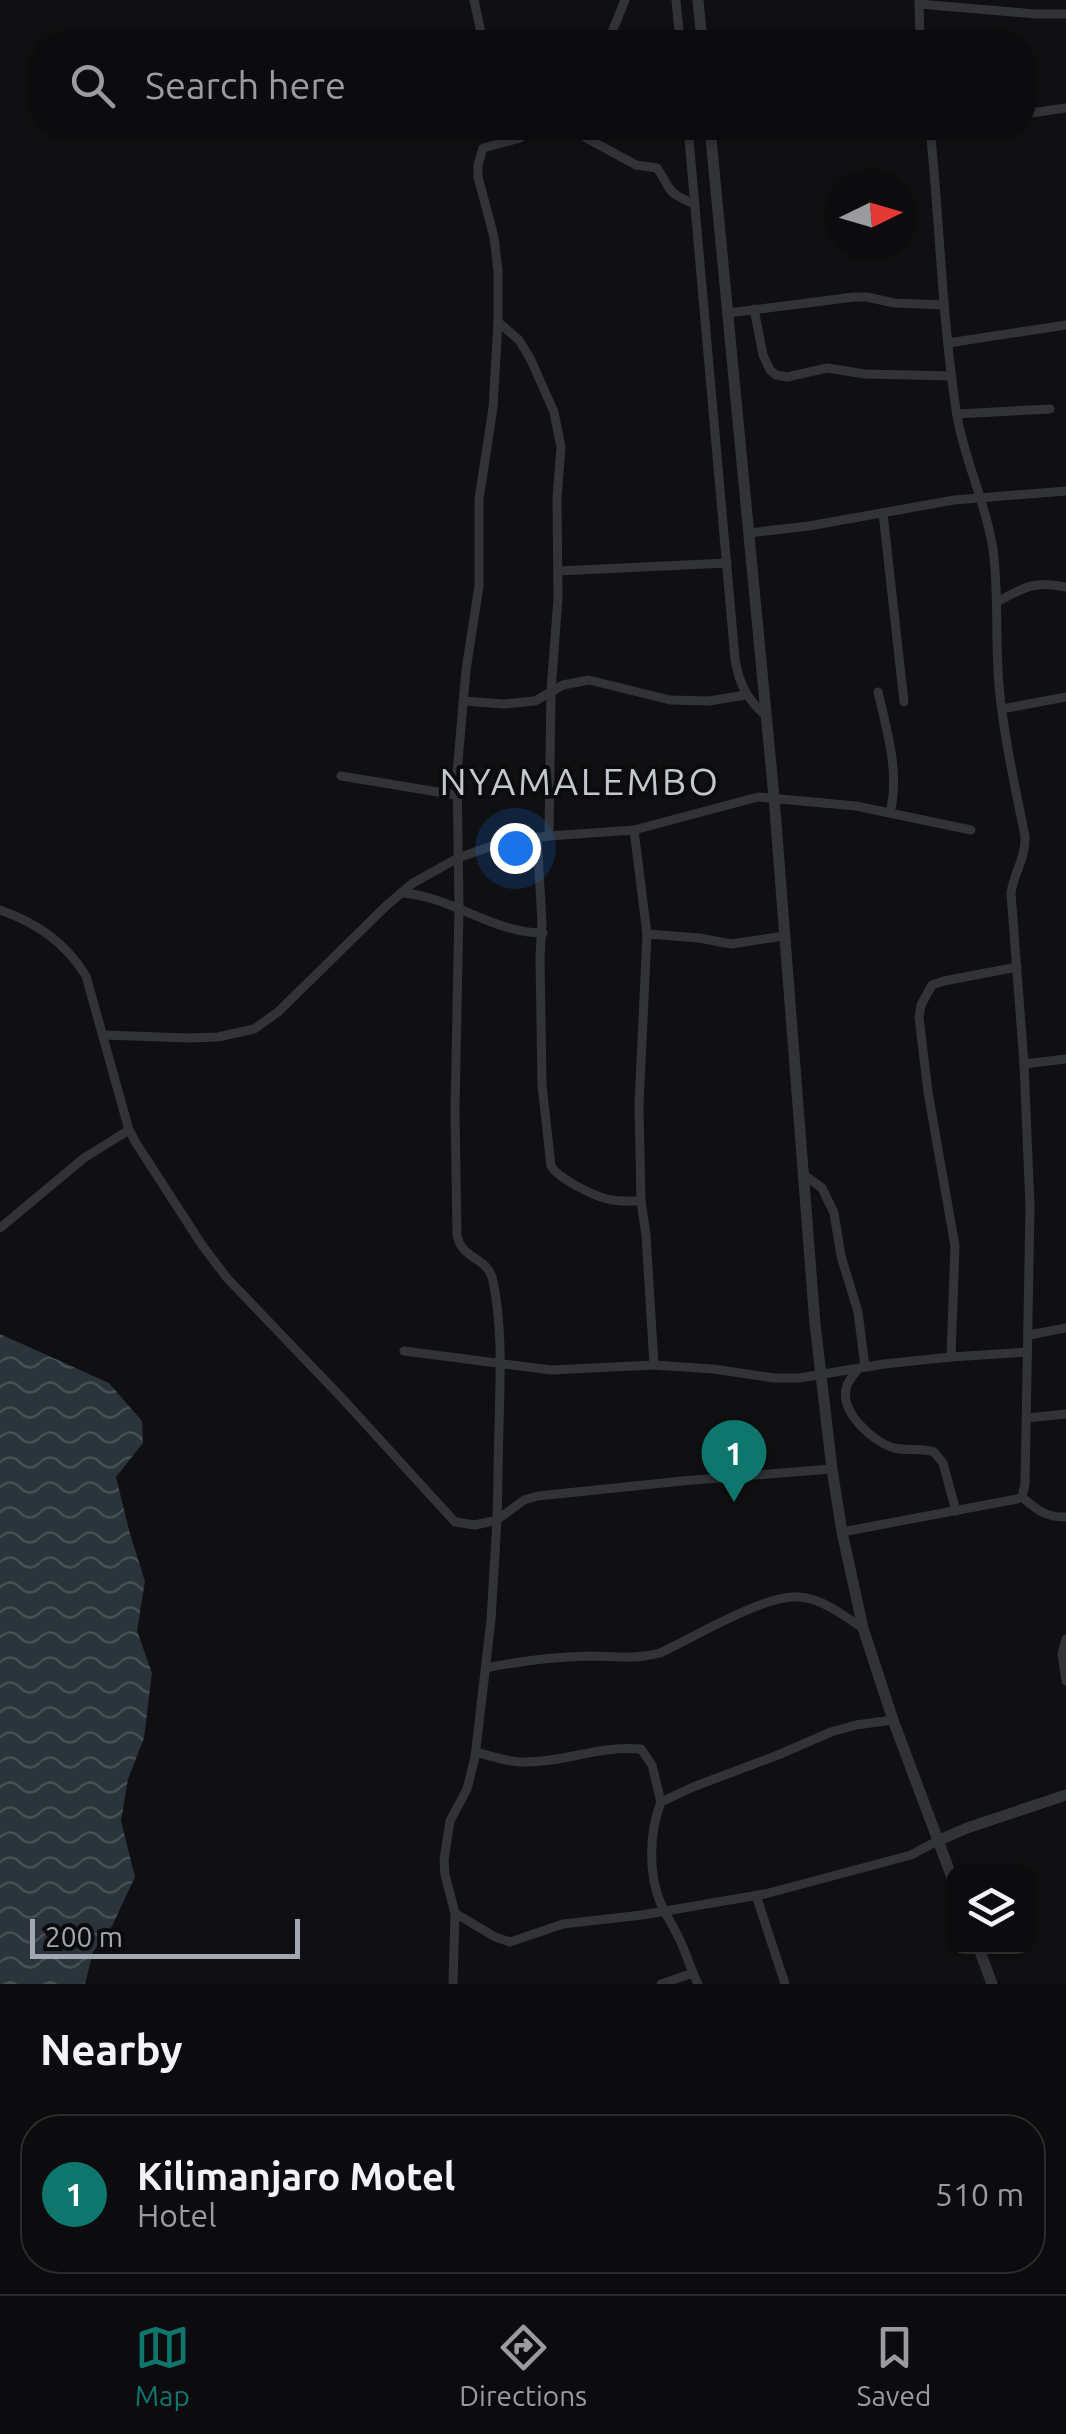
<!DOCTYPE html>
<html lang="en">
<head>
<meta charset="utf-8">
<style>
	:root { --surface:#0c0c0e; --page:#151517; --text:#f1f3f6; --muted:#9a9b9e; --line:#2c2c2e; --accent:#0f766e }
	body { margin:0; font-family:Ubuntu,sans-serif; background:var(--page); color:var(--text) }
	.controls { position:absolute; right:30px; bottom:30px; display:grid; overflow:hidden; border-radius:20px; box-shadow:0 2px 8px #0004 }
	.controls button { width:90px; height:90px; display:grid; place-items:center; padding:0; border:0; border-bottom:2px solid var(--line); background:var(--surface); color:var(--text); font:50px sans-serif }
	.compass { position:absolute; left:826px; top:170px; width:90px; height:90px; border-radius:50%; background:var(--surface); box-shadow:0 2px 8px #0004; rotate:85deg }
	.scale { position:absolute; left:30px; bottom:25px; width:270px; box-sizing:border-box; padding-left:10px; border:5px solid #a2a8b2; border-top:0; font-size:28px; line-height:35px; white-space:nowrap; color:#a2a8b2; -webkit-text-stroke:8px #0b0b0d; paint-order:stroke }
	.you { position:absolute; left:515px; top:848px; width:35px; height:35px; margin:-25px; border:8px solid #fff; border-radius:50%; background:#1a73e8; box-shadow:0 0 0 15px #1a73e833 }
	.badge { display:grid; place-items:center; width:65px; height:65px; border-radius:50%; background:var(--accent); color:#fff; font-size:32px; font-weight:700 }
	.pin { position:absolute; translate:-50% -82px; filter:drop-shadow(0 2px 5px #0008) }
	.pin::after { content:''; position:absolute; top:52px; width:35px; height:30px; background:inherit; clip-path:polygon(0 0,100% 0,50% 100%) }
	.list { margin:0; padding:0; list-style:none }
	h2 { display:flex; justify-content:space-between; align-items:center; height:130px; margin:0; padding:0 40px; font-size:42px }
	h2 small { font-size:32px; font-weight:400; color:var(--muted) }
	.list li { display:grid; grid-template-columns:65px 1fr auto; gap:30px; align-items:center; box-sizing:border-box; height:160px; margin:0 20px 20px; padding:0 20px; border:2px solid var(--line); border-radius:40px }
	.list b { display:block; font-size:38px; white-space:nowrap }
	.list p { margin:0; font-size:32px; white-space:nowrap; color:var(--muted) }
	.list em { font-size:32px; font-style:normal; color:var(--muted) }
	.icon { flex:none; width:55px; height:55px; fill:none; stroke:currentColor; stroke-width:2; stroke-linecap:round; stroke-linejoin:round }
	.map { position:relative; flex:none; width:1066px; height:1984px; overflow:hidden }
	.search { position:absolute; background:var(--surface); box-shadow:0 2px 8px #0004; left:30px; right:30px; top:30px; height:110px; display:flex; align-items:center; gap:25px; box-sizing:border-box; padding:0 35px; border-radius:40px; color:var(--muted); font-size:38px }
	.sheet { height:310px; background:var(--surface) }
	nav { display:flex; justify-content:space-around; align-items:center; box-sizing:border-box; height:140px; border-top:2px solid var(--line); background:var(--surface); font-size:28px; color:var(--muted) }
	nav a { display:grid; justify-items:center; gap:5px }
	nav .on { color:var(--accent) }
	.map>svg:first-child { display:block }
	.water { fill:url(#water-waves) }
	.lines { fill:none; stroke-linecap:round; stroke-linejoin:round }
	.minor { stroke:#313336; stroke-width:9 }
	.tertiary { stroke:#313336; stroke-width:11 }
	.labels { text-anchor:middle; stroke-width:8; stroke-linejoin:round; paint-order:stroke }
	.quarter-label { font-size:38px; letter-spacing:2.5px; fill:#c3c7ce; stroke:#0b0b0d }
</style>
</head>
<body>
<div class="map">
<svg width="1066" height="1984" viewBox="0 0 1066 1984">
	<defs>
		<pattern id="water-waves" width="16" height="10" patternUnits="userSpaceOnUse" patternTransform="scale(2.5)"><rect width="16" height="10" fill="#2a343a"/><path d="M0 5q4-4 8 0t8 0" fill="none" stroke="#464f54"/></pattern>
	</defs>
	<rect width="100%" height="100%" fill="#101012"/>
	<!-- water -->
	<polygon class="water" points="0,1334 109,1383 142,1421 143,1443 116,1477 130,1534 145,1581 137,1631 152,1673 144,1738 128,1779 121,1821 135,1877 112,1926 93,1952 85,1984 0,1984"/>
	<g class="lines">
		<!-- minor -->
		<g class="minor">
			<polyline points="474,0 483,42"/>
			<polyline points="676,0 680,42"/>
			<polyline points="919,0 920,42"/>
			<polyline points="919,4 1036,14 1066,14"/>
			<polyline points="608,42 625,0"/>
			<polyline points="653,42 668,40 680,42"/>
			<polyline points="1024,114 1066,108"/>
			<path d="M568,128L636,165L657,168C673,191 664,191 694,204"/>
			<path d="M688,128L735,659C739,684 747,699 765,715"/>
			<polyline points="754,309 763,355 770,370 776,375 787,377 827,368 865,374 952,376"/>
			<polyline points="728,313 854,297 867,297 894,303 944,305"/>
			<polyline points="498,322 519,340 530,358 554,412 561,447 557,498 558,598 551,691 549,836"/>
			<polyline points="948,343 1066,325"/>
			<polyline points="957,414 1050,409"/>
			<polyline points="883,513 904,702"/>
			<polyline points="748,533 809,526 954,500 1066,491"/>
			<polyline points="558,571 727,563"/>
			<path d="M997,602C1024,587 1036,580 1066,587"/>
			<path d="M878,692C887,731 900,773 890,813"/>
			<polyline points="463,701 504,704 535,701 563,685 589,680 670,700 709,701 745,695"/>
			<polyline points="1002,709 1066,697"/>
			<polyline points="341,776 456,795"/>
			<polyline points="634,830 647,934 639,1105 641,1201 646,1235 654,1365"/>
			<path d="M537,837L542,922L540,958L542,1085L551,1166C559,1179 592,1195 607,1199C618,1202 630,1201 641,1201"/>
			<path d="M401,893C452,896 492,933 543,933"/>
			<path d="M0,910C37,923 65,942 86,976L129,1130L136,1143L202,1245L227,1278L340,1396L455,1522L475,1525L497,1520C498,1489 498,1458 499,1427C500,1378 503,1329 493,1281C488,1256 462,1261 457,1235L455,1111L459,907L457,773L466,670L479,586V499L493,408L498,322V271L494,237L478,177V165L483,148L520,138L533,128"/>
			<polyline points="647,934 699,938 731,944 784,936"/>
			<polyline points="104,1035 189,1038 218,1037 254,1029 278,1012 386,906 413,883 458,858 503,842 549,836 634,830 758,797 856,806 971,830"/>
			<polyline points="1024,1064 1066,1059"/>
			<polyline points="804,1175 822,1188 834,1213 841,1256 858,1312 865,1367"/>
			<polyline points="0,1228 84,1158 129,1130"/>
			<polyline points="1029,1335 1066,1328"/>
			<polyline points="404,1351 551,1370 654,1365 713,1369 774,1378 799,1378 884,1364 951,1357 1028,1352"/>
			<polyline points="951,1357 955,1246 928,1092 919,1017 921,1005 932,985 944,981 1017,967"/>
			<path d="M858,1369C853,1375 847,1382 846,1389C841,1413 873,1442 894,1448C908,1451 921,1448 934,1452L943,1463L956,1511"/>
			<polyline points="1027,1418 1066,1414"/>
			<path d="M1022,1497C1036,1509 1046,1518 1066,1517"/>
			<path d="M842,1532L1017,1499L1022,1497L1025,1484L1030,1207L1024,1064L1011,893C1014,872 1026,858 1025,836C1015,787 1004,737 999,686C995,640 999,594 993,549C986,503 965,462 957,416C942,321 940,224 930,128"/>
			<polyline points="1066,1639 1062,1654 1066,1681"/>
			<path d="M486,1668C520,1661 554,1657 588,1656C613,1656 635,1660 660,1653C693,1638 765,1594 799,1597C822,1598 844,1616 863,1628"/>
			<path d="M476,1752C491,1756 507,1762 523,1762C563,1763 600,1745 641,1749L652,1765L661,1802"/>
			<polyline points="756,1895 785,1984"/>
			<polyline points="455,1913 495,1937 510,1942 563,1924 642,1915 765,1894 911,1855 937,1841"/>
			<polyline points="453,1984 455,1913 445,1875 444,1860 450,1821 467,1789 475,1757 491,1620 497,1520 524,1500 538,1496 682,1481 832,1469"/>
			<polyline points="661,1984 693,1973"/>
			<path d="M698,1984C692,1972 688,1959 683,1947C677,1932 668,1919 661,1904C648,1875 649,1832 661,1802L693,1787L778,1755L831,1732L856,1725L893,1720"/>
		</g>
		<!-- tertiary -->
		<g class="tertiary">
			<polyline points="698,0 702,42"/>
			<polyline points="710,128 774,797 815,1324 832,1469 842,1532 863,1628 893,1720 954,1883"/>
			<polyline points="937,1841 967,1828 1066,1795"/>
			<polyline points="978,1946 992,1984"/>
		</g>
	</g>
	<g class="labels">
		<!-- quarter labels -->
		<g class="quarter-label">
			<text x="580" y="795">NYAMALEMBO</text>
		</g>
	</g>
</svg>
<div class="controls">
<button><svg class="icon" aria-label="layers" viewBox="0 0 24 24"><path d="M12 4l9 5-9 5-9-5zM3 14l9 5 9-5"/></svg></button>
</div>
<svg class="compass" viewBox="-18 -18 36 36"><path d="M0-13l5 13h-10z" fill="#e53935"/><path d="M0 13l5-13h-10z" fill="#9a9b9e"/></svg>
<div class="scale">200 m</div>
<div class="you"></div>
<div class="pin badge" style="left:734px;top:1502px">1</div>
<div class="search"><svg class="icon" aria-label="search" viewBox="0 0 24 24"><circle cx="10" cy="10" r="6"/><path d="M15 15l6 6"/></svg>Search here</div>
</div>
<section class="sheet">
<h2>Nearby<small></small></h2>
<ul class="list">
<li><span class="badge">1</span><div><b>Kilimanjaro Motel</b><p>Hotel</p></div><em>510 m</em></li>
</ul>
</section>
<nav>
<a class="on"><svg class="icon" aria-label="map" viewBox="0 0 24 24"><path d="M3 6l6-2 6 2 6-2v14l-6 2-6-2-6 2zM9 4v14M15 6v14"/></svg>Map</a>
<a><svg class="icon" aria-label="directions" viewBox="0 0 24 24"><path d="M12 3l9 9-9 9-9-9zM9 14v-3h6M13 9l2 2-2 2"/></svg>Directions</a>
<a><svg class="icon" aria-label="saved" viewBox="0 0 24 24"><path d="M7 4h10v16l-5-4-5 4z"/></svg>Saved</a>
</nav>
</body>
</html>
